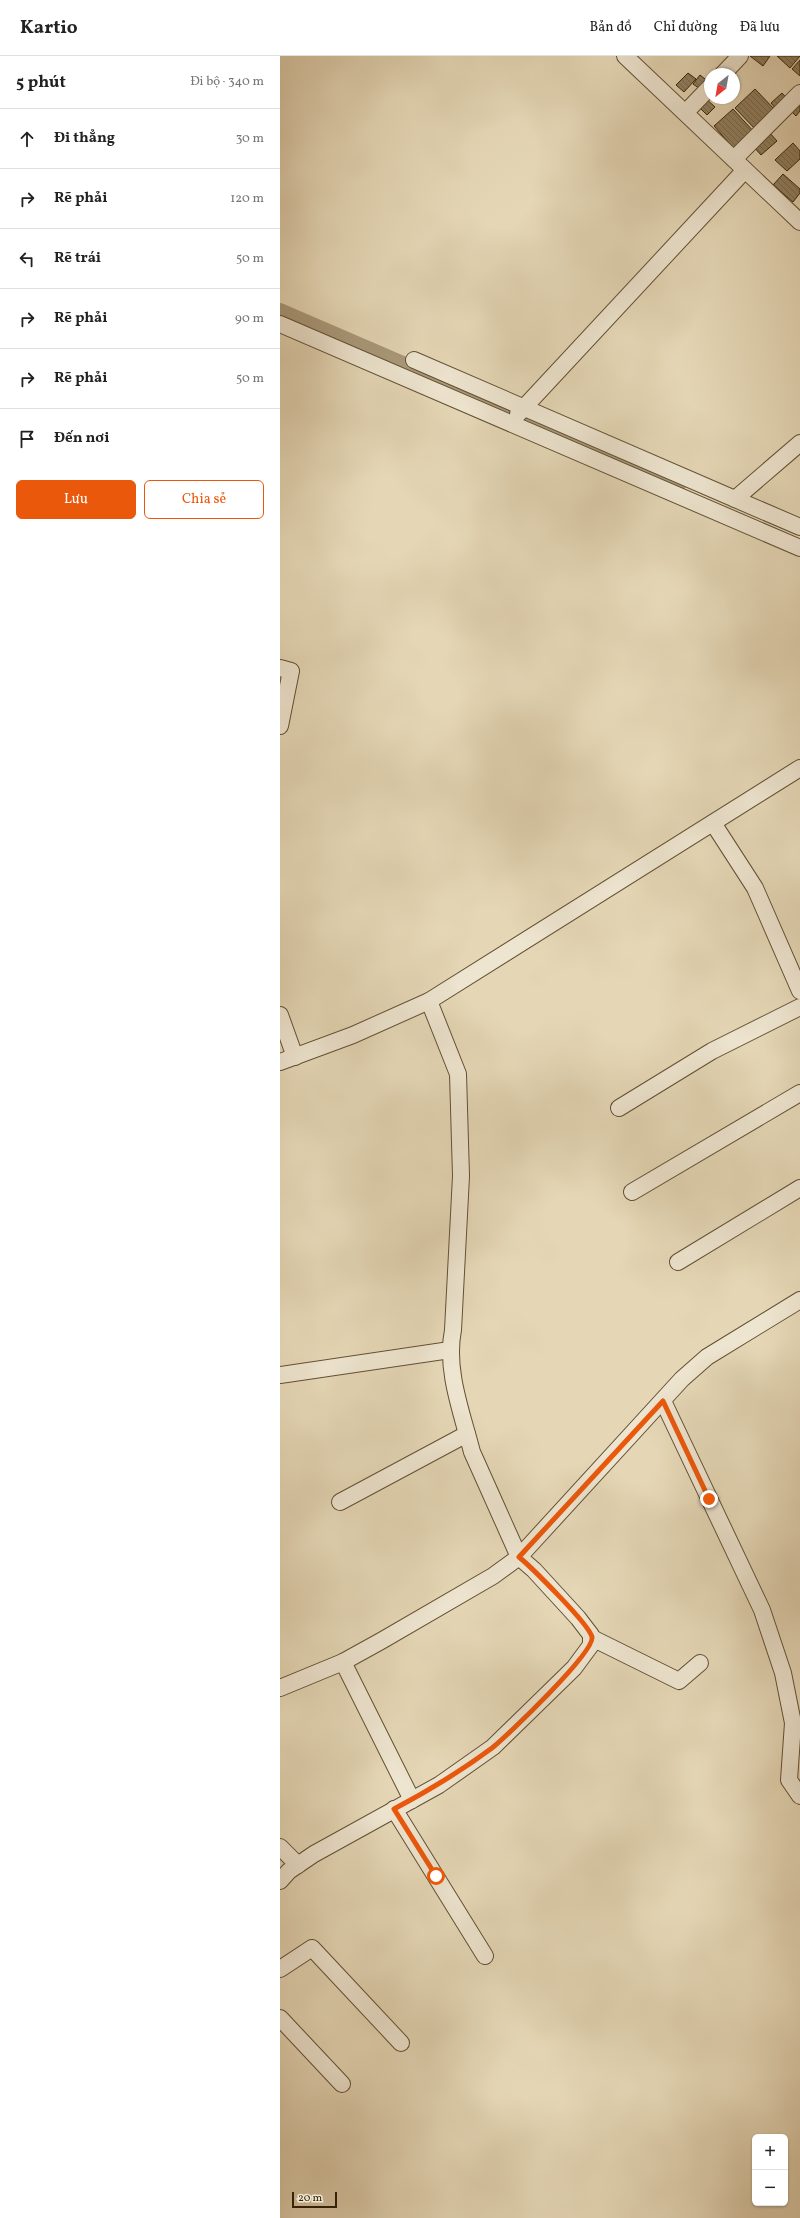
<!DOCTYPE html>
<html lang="vi">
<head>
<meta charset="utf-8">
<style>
	:root { --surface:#fff; --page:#f2f2f2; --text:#222; --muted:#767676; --line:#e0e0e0; --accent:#ea580c }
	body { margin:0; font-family:Vollkorn,serif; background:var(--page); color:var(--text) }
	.controls { position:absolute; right:12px; bottom:12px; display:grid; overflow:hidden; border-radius:6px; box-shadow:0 1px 3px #0004 }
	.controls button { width:36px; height:36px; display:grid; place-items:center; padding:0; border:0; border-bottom:1px solid var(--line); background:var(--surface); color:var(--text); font:20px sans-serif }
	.compass { position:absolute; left:424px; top:12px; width:36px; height:36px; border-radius:50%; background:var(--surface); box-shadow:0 1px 3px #0004; rotate:211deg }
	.scale { position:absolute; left:12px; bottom:10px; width:45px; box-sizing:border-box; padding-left:4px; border:2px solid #362308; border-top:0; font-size:11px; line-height:14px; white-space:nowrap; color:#362308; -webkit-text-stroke:3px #eee5d0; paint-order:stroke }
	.stop { position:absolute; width:12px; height:12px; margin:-9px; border:3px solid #ea580c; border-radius:50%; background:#fff }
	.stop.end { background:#ea580c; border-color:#fff; box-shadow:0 1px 4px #0008 }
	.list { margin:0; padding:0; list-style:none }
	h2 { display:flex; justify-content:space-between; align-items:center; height:52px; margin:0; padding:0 16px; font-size:17px }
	h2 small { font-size:13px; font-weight:400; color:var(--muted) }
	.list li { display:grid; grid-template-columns:26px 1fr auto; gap:12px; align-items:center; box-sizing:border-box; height:60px; padding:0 16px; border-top:1px solid var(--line) }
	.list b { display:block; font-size:15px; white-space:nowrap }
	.list em { font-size:13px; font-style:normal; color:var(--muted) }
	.actions { display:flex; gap:8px; padding:12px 16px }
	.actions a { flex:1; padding:9px 0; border:1px solid var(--accent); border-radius:6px; text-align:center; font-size:14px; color:var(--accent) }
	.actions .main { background:var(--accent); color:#fff }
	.icon { flex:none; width:22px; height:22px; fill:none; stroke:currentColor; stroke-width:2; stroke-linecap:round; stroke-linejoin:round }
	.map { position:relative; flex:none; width:520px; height:2162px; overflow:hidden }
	header { display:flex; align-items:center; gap:24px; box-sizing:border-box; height:56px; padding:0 20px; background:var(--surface); border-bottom:1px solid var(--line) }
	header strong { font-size:19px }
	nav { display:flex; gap:22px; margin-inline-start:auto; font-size:14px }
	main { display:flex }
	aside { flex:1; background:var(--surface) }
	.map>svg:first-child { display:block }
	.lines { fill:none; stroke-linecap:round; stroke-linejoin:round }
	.canal { stroke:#aa9a7b; stroke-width:16 }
	.building { fill:url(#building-back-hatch); stroke:#362308 }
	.minor-casing { stroke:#625034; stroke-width:18 }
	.minor { stroke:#eee5d0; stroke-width:16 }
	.route { stroke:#ea580c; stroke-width:5 }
</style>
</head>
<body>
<header>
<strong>Kartio</strong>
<nav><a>Bản đồ</a><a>Chỉ đường</a><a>Đã lưu</a></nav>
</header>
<main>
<aside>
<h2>5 phút<small>Đi bộ · 340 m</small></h2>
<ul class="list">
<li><svg class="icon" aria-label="ahead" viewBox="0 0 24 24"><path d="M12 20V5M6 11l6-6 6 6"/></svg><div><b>Đi thẳng</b></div><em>30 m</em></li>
<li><svg class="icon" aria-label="right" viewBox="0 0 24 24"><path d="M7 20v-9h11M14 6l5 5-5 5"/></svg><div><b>Rẽ phải</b></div><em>120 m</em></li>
<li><svg class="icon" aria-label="left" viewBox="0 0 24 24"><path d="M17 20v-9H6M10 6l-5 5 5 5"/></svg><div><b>Rẽ trái</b></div><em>50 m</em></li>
<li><svg class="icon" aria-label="right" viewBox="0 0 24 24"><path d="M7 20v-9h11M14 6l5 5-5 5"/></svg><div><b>Rẽ phải</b></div><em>90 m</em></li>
<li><svg class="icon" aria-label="right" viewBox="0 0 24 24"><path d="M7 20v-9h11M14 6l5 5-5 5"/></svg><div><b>Rẽ phải</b></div><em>50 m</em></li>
<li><svg class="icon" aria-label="arrive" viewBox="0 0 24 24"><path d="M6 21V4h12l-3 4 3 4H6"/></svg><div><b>Đến nơi</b></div></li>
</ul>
<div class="actions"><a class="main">Lưu</a><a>Chia sẻ</a></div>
</aside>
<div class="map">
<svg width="520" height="2162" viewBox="0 0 520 2162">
	<defs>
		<pattern id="building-back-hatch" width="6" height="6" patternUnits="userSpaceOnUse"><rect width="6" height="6" fill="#918162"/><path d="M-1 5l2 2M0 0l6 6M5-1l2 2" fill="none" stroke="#77694f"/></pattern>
	</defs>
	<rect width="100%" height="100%" fill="#e5d7b6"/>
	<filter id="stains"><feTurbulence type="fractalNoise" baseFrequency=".005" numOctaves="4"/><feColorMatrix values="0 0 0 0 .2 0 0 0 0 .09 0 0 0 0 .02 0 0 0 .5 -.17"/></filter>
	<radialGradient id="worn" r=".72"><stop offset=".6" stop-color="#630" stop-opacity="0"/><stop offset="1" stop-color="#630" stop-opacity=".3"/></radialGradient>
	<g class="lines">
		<!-- canal -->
		<polyline class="canal" points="0,255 399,427"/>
	</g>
	<!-- building -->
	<g class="building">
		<polygon points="470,0 490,0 483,10"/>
		<polygon points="497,0 520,0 510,12"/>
		<polygon points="520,4 520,20 512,13"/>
		<polygon points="408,17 416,23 404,36 396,29"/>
		<polygon points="420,19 430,27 423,35 413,28"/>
		<polygon points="475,33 497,56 477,75 455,52"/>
		<polygon points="502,37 509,45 498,55 491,47"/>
		<polygon points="520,40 520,55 516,60 509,53"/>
		<polygon points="424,41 435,51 427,59 417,49"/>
		<polygon points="453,53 475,77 455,94 434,70"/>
		<polygon points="489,76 497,85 481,99 473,90"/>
		<polygon points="513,87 520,95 520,103 507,115 495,104"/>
		<polygon points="503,118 520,133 520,137 513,146 493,129"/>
	</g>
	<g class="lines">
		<defs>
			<g id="minor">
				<polyline points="345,0 520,166"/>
				<polyline points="443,18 460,0"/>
				<polyline points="406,56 430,31"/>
				<polyline points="454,103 520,37"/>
				<polyline points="0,268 520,492"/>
				<polyline points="134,304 455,443"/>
				<polyline points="238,358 465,114"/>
				<polyline points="520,387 455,443 520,471"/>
				<polyline points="0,612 11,615 0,670"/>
				<polyline points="433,767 475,832 520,935"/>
				<polyline points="0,959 15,1001"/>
				<polyline points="0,1006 73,979 149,945 520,712"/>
				<polyline points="339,1052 432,995 520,951"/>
				<polyline points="352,1136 520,1037"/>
				<polyline points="398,1206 520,1132"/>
				<polyline points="0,1319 170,1294"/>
				<polyline points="383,1345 482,1554 503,1617 513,1667 509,1724 520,1740"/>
				<polyline points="60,1446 187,1378"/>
				<polyline points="312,1582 399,1625 420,1607"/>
				<polyline points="63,1606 132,1744"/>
				<polyline points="0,1632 63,1606 101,1585 213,1520 239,1501 402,1323 427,1301 520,1244"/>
				<polyline points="114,1753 205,1900"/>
				<polyline points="0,1791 18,1809"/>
				<path d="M0,1825L9,1815L34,1798L159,1729L213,1691L294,1612L311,1589V1579L298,1562L254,1514L239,1501L192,1396C182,1357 165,1314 173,1274L181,1120L178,1018L149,945"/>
				<polyline points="0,1913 32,1892 121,1987"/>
				<polyline points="0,1962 62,2028"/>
			</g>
		</defs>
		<!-- minor casing -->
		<use href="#minor" class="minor-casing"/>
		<!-- minor -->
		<use href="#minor" class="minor"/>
	</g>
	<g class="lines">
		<!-- route -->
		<path class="route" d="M156,1820L114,1753C148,1735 181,1715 212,1692C227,1680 315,1596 312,1581C309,1568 251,1511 239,1501L383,1345L429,1443"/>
	</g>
	<rect width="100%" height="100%" filter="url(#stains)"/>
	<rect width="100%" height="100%" fill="url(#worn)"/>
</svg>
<div class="controls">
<button>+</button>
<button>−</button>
</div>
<svg class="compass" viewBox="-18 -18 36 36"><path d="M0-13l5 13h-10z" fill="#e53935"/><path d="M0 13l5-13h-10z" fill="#767676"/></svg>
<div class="scale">20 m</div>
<div class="stop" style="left:156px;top:1820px"></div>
<div class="stop end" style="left:429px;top:1443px"></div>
</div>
</main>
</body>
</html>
